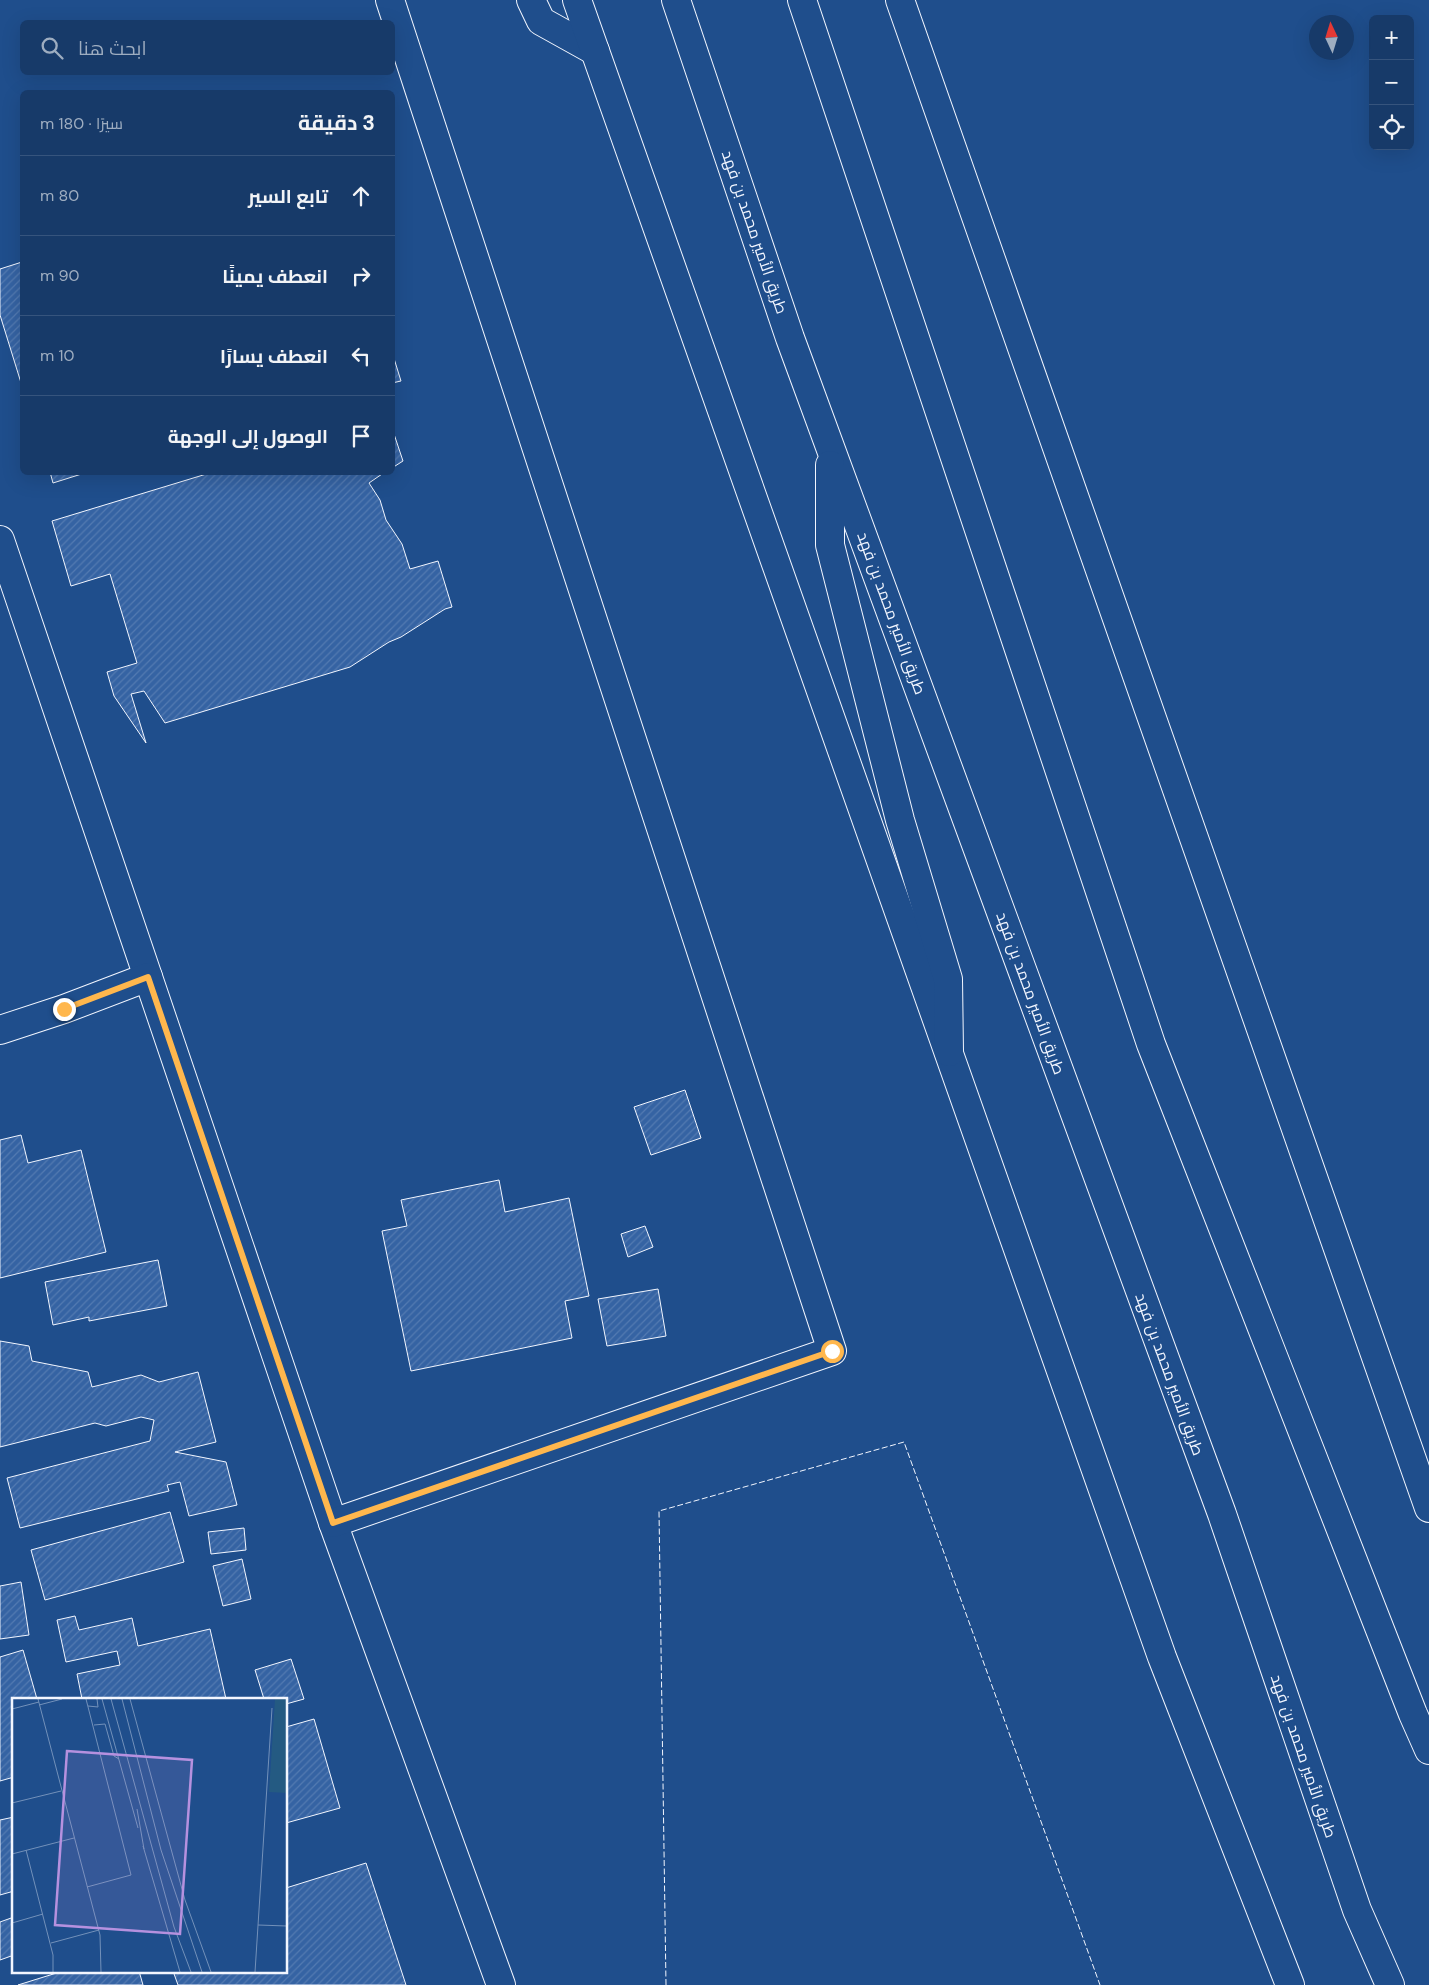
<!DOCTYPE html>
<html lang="ar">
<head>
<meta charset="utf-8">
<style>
	:root { --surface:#173a69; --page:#244571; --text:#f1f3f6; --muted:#9eadc0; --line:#36547d }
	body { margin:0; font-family:"DM Sans",Cairo,sans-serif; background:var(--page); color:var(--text); direction:rtl }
	.controls { position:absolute; right:15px; top:15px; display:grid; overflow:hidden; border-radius:8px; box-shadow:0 5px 20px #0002 }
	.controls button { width:45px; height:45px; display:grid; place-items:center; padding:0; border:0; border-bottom:1px solid var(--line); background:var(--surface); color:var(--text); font:25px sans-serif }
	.compass { position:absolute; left:1309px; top:15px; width:45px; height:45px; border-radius:50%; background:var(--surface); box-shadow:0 5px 20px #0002; rotate:356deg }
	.stop { position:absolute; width:15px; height:15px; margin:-11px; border:4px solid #ffb74d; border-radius:50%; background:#fff }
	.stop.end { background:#ffb74d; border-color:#fff; box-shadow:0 1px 5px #0008 }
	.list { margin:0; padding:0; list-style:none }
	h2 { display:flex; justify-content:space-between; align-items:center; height:65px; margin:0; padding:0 20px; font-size:21px }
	h2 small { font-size:16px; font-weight:400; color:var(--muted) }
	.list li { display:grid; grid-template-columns:32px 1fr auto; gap:15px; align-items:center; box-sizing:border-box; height:80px; padding:0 20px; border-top:1px solid var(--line) }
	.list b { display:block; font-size:19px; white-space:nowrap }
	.list em { font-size:16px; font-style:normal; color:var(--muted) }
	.icon { flex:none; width:28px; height:28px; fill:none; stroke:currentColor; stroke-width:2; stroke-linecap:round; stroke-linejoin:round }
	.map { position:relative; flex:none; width:1429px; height:1985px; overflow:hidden; direction:ltr }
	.search { position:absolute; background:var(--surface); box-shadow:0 5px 20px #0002; left:20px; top:20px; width:375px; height:55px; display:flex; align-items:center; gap:12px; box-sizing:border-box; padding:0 18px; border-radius:8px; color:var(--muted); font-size:19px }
	.panel { position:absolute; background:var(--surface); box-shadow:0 5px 20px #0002; left:20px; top:90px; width:375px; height:385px; border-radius:8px; direction:rtl }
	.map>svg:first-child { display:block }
	.building { fill:url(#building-hatch); stroke:#f2f6ff }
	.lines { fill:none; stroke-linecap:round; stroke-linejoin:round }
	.minor-casing { stroke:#f2f6ff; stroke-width:30 }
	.secondary-casing { stroke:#f2f6ff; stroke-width:30 }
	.motorway-casing { stroke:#f2f6ff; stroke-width:30 }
	.minor { stroke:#1f4e8c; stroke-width:28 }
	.secondary { stroke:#1f4e8c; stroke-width:28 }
	.motorway { stroke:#1f4e8c; stroke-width:28 }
	.fence { stroke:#f2f6ff; stroke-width:1; stroke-dasharray:6 2.5; stroke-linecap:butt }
	.route { stroke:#ffb74d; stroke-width:6 }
	.labels { text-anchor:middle; stroke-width:4; stroke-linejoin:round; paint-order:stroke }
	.street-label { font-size:16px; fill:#f2f6ff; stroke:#1f4e8c }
	.inset-road { fill:none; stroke:#7391ba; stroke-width:1 }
	.view { fill:#b691df; fill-opacity:0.15; stroke:#b691df; stroke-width:2.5 }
	.inset-edge { fill:none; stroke:#f2f6ff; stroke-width:2.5 }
</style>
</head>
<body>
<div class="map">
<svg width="1429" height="1985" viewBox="0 0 1429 1985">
	<defs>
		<pattern id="building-hatch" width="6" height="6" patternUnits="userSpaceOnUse" patternTransform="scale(1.25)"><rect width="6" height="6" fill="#3563a3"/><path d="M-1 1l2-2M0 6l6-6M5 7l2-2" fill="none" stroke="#537ab1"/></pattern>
	</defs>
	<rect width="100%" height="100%" fill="#1f4e8c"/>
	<!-- building -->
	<g class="building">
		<polygon points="22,262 22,386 0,315 0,269"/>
		<polygon points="392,352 401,381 392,383"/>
		<polygon points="392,428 403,461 392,468"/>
		<polygon points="50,472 88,472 53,483"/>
		<polygon points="213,472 385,472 369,483 380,500 386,520 402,544 410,569 438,561 452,607 445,609 401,637 389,642 350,667 165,723 144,691 131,694 146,743 114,696 107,672 137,663 110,574 71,586 52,521"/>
		<polygon points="685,1090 701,1138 651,1155 634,1107"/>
		<polygon points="21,1135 28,1163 81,1150 106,1252 0,1278 0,1140"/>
		<polygon points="499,1180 505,1212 569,1198 589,1296 565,1301 572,1338 411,1371 382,1231 407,1226 401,1200"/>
		<polygon points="645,1226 653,1247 628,1257 621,1234"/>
		<polygon points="158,1260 167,1306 89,1321 89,1317 53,1325 45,1282"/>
		<polygon points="658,1289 666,1336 607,1346 598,1299"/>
		<polygon points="0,1341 29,1346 32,1361 88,1372 92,1387 141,1375 159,1382 198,1372 216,1442 175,1452 226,1462 237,1505 189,1516 180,1482 167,1485 169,1491 20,1528 7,1478 150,1441 154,1420 141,1417 106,1426 95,1423 0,1447"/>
		<polygon points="170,1512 184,1562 45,1600 31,1550"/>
		<polygon points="244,1528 246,1550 211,1554 208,1532"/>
		<polygon points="242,1559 251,1599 223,1606 213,1566"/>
		<polygon points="21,1582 29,1635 0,1639 0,1586"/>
		<polygon points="75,1616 79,1630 132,1618 138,1646 210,1629 226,1699 82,1699 77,1674 120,1665 117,1651 66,1662 57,1620"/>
		<polygon points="23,1650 37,1699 14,1699 14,1777 0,1781 0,1657"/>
		<polygon points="291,1659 304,1699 286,1704 286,1699 264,1699 255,1670"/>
		<polygon points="314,1719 340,1808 286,1823 286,1727"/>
		<polygon points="14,1817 14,1891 0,1895 0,1820"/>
		<polygon points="366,1863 406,1985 178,1985 173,1971 286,1971 286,1888"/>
		<polygon points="14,1917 14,1955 0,1960 0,1922"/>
		<polygon points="63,1971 139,1971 143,1985 18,1985"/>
	</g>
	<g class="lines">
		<defs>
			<g id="minor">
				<polyline points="531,0 541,21 595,51"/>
				<polyline points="0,540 333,1523 501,1985"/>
				<polyline points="0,1030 64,1009 148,977"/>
				<polyline points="333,1523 832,1351 390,0"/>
			</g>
			<g id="secondary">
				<polyline points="577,0 1162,1657 1290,1985"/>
				<polyline points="900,0 1429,1508"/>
			</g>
			<g id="motorway">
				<polyline points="676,0 790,338 1222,1514 1357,1910 1390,1985"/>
				<polyline points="802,0 1151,1044 1413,1714 1429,1750"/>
				<polyline points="830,465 830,545 900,820 948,979 949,1052"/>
			</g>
		</defs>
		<!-- minor casing -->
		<use href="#minor" class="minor-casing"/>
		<!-- secondary casing -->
		<use href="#secondary" class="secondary-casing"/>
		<!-- motorway casing -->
		<use href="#motorway" class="motorway-casing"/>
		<!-- minor -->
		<use href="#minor" class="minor"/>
		<!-- secondary -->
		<use href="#secondary" class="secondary"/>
		<!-- motorway -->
		<use href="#motorway" class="motorway"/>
		<!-- fence -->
		<polyline class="fence" points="666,1985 659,1511 904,1442 1100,1985"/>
	</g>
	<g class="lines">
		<!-- route -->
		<polyline class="route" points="64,1009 148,977 333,1523 832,1351"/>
	</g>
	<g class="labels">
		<!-- street labels -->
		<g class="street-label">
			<text transform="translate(755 232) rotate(71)" y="6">طريق الأمير محمد بن فهد</text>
			<text transform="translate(892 613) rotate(70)" y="6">طريق الأمير محمد بن فهد</text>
			<text transform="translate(1031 993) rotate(70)" y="6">طريق الأمير محمد بن فهد</text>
			<text transform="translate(1170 1374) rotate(70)" y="6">طريق الأمير محمد بن فهد</text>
			<text transform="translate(1304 1756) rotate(71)" y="6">طريق الأمير محمد بن فهد</text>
		</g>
	</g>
	<!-- overview -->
	<g transform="translate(12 1698)">
		<rect width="275" height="275" fill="#1f4e8c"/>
		<path d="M263,1H275V95L257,94Z" fill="#245a82"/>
		<path class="inset-road" d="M26,1L88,237L89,274M74,1L119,177L75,189M90,1L126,130M99,1L162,229L179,274M110,1L149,152L190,274M118,1L173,202L199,274M27,7L50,1M76,8L86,9L85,1M0,11L27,4M82,27L93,26L102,58L107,61M0,105L49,93M125,111L132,151M131,148L168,274M14,152L41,257V274M0,156L62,140M0,225L31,216M246,227L275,228M39,245L87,232M243,274L260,10"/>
		<path class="view" d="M55,53L180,62L168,236L43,227Z"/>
		<rect width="275" height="275" class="inset-edge"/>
	</g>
</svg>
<div class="controls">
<button>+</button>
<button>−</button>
<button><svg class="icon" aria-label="locate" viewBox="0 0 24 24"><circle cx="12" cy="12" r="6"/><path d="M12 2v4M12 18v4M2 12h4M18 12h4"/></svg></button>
</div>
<svg class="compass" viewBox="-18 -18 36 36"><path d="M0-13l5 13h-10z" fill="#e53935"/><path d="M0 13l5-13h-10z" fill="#9eadc0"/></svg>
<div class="stop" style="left:832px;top:1351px"></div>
<div class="stop end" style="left:64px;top:1009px"></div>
<div class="search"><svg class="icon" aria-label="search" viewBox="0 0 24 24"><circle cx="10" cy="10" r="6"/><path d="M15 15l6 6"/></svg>ابحث هنا</div>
<section class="panel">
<h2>3 دقيقة<small>سيرًا · 180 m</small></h2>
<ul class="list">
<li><svg class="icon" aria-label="ahead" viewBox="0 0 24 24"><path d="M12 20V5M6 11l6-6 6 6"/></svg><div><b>تابع السير</b></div><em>80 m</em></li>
<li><svg class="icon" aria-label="right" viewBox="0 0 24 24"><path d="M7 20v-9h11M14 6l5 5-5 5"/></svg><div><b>انعطف يمينًا</b></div><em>90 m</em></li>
<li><svg class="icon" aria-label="left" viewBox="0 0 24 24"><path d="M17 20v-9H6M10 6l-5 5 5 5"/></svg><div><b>انعطف يسارًا</b></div><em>10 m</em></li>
<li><svg class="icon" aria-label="arrive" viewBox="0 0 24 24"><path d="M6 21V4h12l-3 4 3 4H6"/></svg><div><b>الوصول إلى الوجهة</b></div></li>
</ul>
</section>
</div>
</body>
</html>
